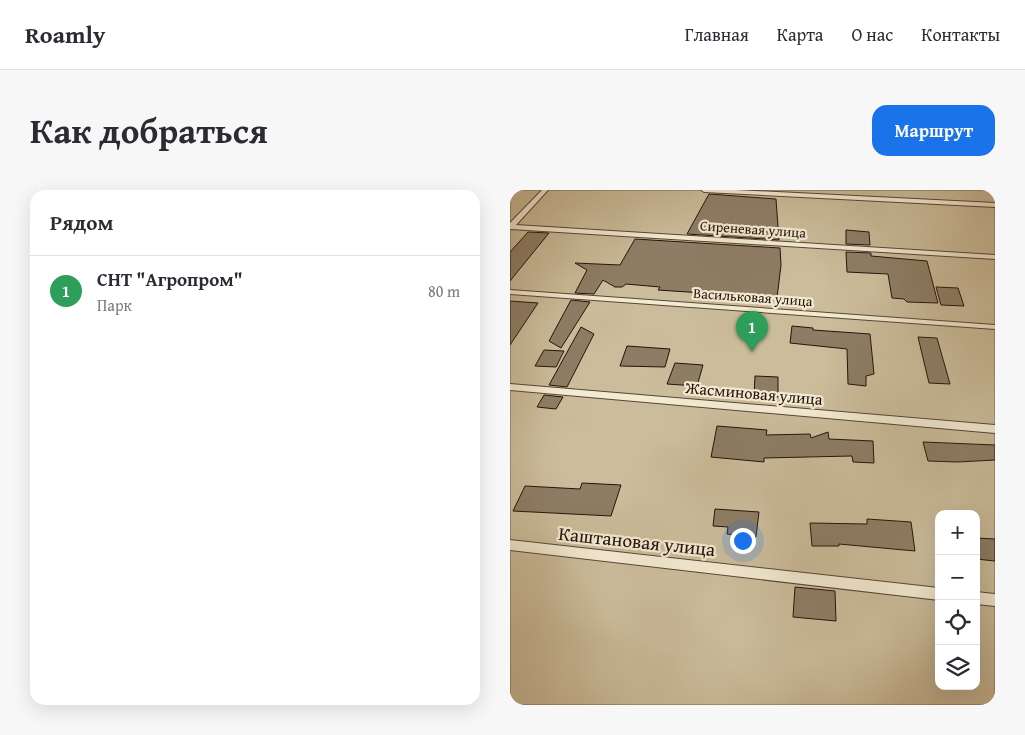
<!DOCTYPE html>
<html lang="ru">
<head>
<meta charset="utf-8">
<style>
	:root { --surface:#fff; --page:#f7f7f7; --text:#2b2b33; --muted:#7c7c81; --line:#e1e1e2; --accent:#1a73e8 }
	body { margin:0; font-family:"Gentium Book Plus",serif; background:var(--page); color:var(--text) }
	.controls { position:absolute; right:15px; bottom:15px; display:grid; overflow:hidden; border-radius:10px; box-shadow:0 5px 20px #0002 }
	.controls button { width:45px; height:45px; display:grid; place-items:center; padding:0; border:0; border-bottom:1px solid var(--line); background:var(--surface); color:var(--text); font:25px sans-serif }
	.you { position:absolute; left:232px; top:350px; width:18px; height:18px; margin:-12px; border:4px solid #fff; border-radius:50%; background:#1a73e8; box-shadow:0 0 0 8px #1a73e833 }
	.badge { display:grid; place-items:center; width:32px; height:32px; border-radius:50%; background:var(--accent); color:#fff; font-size:16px; font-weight:700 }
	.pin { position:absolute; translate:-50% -41px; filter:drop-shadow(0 1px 2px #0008) }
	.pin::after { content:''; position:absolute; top:26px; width:18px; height:15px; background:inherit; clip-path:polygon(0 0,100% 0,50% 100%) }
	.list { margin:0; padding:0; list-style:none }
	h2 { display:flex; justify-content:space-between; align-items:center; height:65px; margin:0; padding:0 20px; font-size:21px }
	h2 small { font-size:16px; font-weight:400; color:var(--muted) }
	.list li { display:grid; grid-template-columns:32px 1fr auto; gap:15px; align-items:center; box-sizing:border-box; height:70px; padding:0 20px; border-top:1px solid var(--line) }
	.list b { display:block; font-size:19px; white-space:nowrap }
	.list p { margin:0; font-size:16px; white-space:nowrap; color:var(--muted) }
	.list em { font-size:16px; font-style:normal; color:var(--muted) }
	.icon { flex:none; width:28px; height:28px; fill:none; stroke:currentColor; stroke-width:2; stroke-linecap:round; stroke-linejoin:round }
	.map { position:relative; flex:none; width:485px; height:515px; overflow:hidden; border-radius:15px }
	header { display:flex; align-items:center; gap:30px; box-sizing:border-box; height:70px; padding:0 25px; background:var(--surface); border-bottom:1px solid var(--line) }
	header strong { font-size:24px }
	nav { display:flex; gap:28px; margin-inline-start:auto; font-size:18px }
	.intro { display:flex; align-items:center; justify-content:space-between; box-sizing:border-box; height:120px; padding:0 30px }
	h1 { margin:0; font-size:35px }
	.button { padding:12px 22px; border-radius:15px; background:var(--accent); color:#fff; font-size:18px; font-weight:700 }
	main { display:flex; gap:30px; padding:0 30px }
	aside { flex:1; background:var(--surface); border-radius:15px; box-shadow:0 5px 20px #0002 }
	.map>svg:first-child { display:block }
	.green { fill:#cbbc9b; stroke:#786852; fill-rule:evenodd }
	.building { fill:#8d7d65; stroke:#24130a }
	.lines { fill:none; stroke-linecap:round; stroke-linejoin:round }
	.service-casing { stroke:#564636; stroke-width:2 }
	.service { fill:#f3ead2; fill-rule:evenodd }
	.labels { text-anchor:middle; stroke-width:4.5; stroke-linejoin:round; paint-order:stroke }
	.far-street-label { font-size:14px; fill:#24130a; stroke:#f3ead2 }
	.street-label { font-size:16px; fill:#24130a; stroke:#f3ead2 }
	.near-street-label { font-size:19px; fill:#24130a; stroke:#f3ead2 }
</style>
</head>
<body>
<header>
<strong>Roamly</strong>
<nav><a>Главная</a><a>Карта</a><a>О нас</a><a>Контакты</a></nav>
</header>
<div class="intro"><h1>Как добраться</h1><a class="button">Маршрут</a></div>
<main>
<aside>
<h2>Рядом<small></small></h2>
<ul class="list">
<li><span class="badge" style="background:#2e9e5b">1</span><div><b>СНТ &quot;Агропром&quot;</b><p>Парк</p></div><em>80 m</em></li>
</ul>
</aside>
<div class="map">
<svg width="485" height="515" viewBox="0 0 485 515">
	<rect width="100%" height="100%" fill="#eddfb9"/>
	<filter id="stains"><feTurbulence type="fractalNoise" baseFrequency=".004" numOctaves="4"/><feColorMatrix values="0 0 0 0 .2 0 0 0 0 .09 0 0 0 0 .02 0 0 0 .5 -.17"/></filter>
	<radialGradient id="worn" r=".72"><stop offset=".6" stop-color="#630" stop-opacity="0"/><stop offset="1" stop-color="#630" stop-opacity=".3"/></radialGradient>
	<!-- green -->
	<path class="green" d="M0,0H485V515H0ZM429,324H466V496H429Z"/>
	<!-- building -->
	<g class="building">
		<polygon points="199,4 266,9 269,50 177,44"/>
		<polygon points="336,40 359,42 360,55 336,54"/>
		<polygon points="18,42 39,43 0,91 0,62"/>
		<polygon points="125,49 270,58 271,75 267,108 148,100 150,97 116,94 112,97 105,97 93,90 84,104 65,103 77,80 65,73 110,75"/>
		<polygon points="336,62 361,63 361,66 417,71 428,113 397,112 394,109 382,108 378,84 337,82"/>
		<polygon points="426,97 448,98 454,116 431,115"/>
		<polygon points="61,110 80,112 51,158 39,151"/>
		<polygon points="0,111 28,113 0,155"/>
		<polygon points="282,136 303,138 303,140 360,144 364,184 356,186 356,196 338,194 337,159 280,153"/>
		<polygon points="71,137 84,144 57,197 39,195"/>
		<polygon points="408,147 427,148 440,194 419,193"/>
		<polygon points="117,156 160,159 155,177 110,176"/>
		<polygon points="34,160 54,161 46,177 25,176"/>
		<polygon points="165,173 193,175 187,196 157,194"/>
		<polygon points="245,186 268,187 268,207 244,206"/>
		<polygon points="34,205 53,207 46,219 27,217"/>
		<polygon points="207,236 257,240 256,245 300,244 301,248 318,242 319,249 363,251 364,273 343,272 342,266 254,268 254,272 201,267"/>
		<polygon points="413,252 485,255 485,270 448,272 418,271"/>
		<polygon points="72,293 111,295 101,326 3,321 15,296 70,299"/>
		<polygon points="205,319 249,322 246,347 217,344 218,337 203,336"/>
		<polygon points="357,329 401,332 405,361 329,354 329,356 302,356 300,333 357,334"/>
		<polygon points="466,348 485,349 485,371 466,369"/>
		<polygon points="285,397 325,401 326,431 283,427"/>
	</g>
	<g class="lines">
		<defs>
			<g id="service">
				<polygon points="32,0 38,0 6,35 485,65 485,69 0,39 0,33"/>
				<polygon points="191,0 226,0 485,13 485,17 194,2"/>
				<polygon points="0,100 485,135 485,139 0,104"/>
				<polygon points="0,194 485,235 485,243 0,200"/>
				<polygon points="0,350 429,398 429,410 0,360"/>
				<polygon points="466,402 485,404 485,416 466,414"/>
			</g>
		</defs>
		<!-- service casing -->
		<use href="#service" class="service-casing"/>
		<!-- service -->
		<use href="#service" class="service"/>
	</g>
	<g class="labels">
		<!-- far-street labels -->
		<g class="far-street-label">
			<text transform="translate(243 39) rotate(4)" y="5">Сиреневая улица</text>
			<text transform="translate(243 107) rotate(4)" y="5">Васильковая улица</text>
		</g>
		<!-- street labels -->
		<g class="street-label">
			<text transform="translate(244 203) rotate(5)" y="6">Жасминовая улица</text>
		</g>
		<!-- near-street labels -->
		<g class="near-street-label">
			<text transform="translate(127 351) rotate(6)" y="7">Каштановая улица</text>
		</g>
	</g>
	<rect width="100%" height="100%" filter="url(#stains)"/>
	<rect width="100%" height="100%" fill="url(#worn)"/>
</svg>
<div class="controls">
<button>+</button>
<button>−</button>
<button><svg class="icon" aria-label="locate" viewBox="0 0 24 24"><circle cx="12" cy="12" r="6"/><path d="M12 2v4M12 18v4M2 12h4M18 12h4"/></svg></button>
<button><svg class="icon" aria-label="layers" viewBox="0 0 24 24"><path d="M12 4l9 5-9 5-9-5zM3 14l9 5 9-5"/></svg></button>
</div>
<div class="you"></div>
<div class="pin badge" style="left:242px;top:162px;background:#2e9e5b">1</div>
</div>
</main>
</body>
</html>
